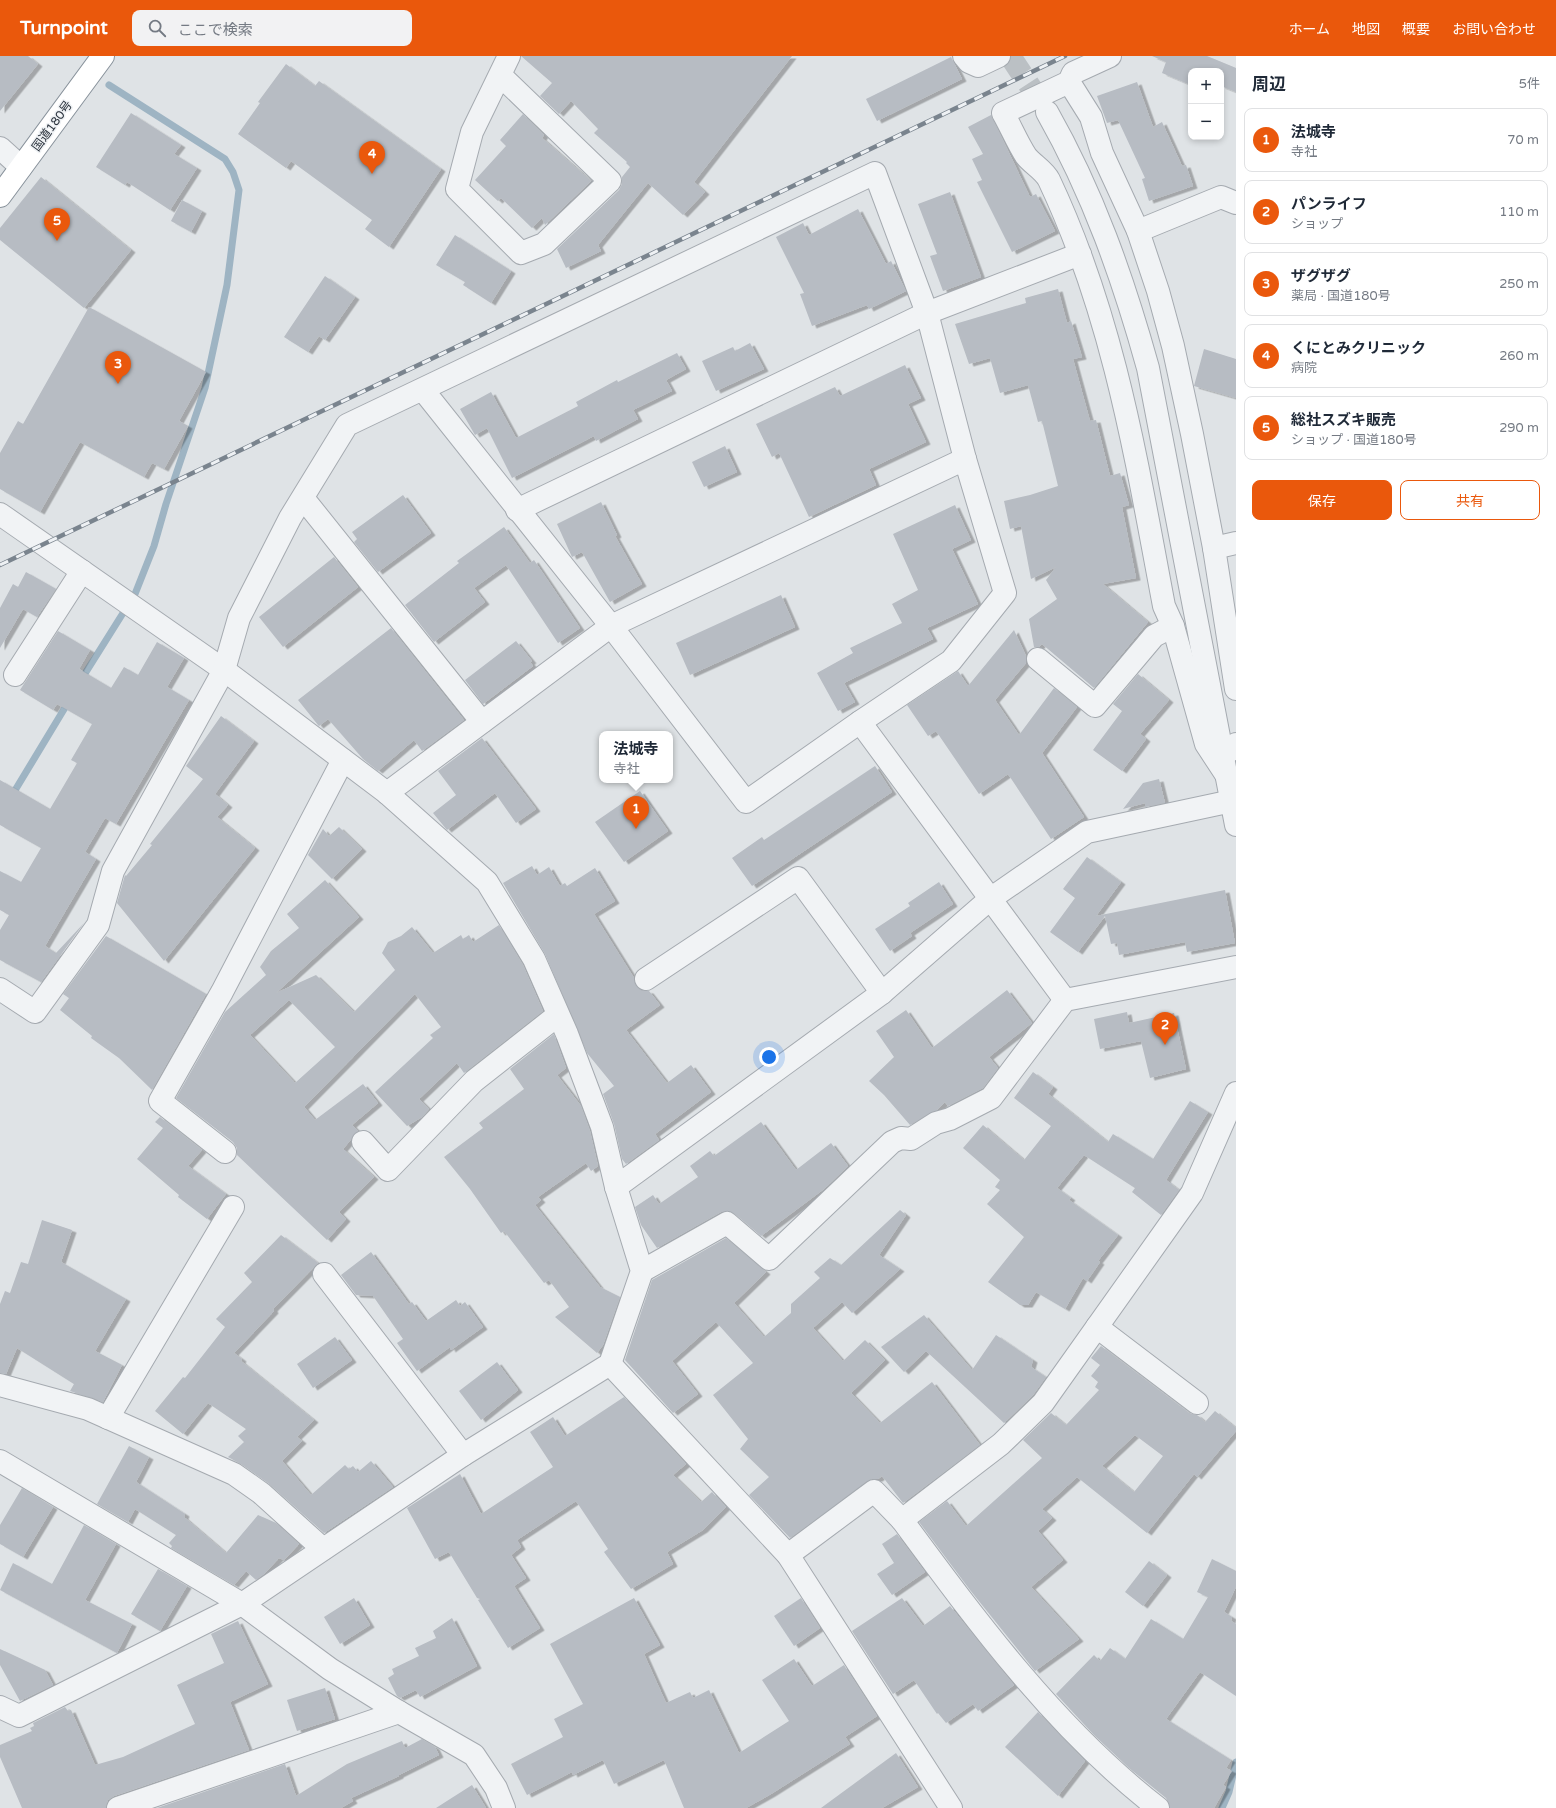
<!DOCTYPE html>
<html lang="ja">
<head>
<meta charset="utf-8">
<style>
	:root { --surface:#fff; --page:#f2f2f3; --text:#1f2937; --muted:#747a83; --line:#e0e1e3; --accent:#ea580c }
	body { margin:0; font-family:"Varela Round","Noto Sans JP",sans-serif; background:var(--page); color:var(--text) }
	.controls { position:absolute; right:12px; top:12px; display:grid; overflow:hidden; border-radius:8px; box-shadow:0 2px 6px #0003 }
	.controls button { width:36px; height:36px; display:grid; place-items:center; padding:0; border:0; border-bottom:1px solid var(--line); background:var(--surface); color:var(--text); font:20px sans-serif }
	.you { position:absolute; left:769px; top:1001px; width:14px; height:14px; margin:-10px; border:3px solid #fff; border-radius:50%; background:#1a73e8; box-shadow:0 0 0 6px #1a73e833 }
	.badge { display:grid; place-items:center; width:26px; height:26px; border-radius:50%; background:var(--accent); color:#fff; font-size:13px; font-weight:700 }
	.pin { position:absolute; translate:-50% -33px; filter:drop-shadow(0 1px 2px #0008) }
	.pin::after { content:''; position:absolute; top:21px; width:14px; height:12px; background:inherit; clip-path:polygon(0 0,100% 0,50% 100%) }
	.popup { position:absolute; left:599px; top:675px; width:74px; height:52px; box-sizing:border-box; display:grid; place-content:center; border-radius:8px; background:var(--surface); filter:drop-shadow(0 1px 3px #0005); font-size:13px; white-space:nowrap; color:var(--muted) }
	.popup b { font-size:15px; color:var(--text) }
	.popup::after { content:''; position:absolute; left:50%; top:100%; margin-left:-8px; border:8px solid transparent; border-top-color:var(--surface) }
	.list { margin:0; padding:0; list-style:none }
	h2 { display:flex; justify-content:space-between; align-items:center; height:52px; margin:0; padding:0 16px; font-size:17px }
	h2 small { font-size:13px; font-weight:400; color:var(--muted) }
	.list li { display:grid; grid-template-columns:26px 1fr auto; gap:12px; align-items:center; box-sizing:border-box; height:64px; margin:0 8px 8px; padding:0 8px; border:1px solid var(--line); border-radius:8px }
	.list b { display:block; font-size:15px; white-space:nowrap }
	.list p { margin:0; font-size:13px; white-space:nowrap; color:var(--muted) }
	.list em { font-size:13px; font-style:normal; color:var(--muted) }
	.actions { display:flex; gap:8px; padding:12px 16px }
	.actions a { flex:1; padding:9px 0; border:1px solid var(--accent); border-radius:8px; text-align:center; font-size:14px; color:var(--accent) }
	.actions .main { background:var(--accent); color:#fff }
	.icon { flex:none; width:22px; height:22px; fill:none; stroke:currentColor; stroke-width:2; stroke-linecap:round; stroke-linejoin:round }
	.map { position:relative; flex:none; width:1236px; height:1752px; overflow:hidden }
	header { display:flex; align-items:center; gap:24px; box-sizing:border-box; height:56px; padding:0 20px; background:var(--accent); color:#fff }
	header strong { font-size:19px }
	nav { display:flex; gap:22px; margin-inline-start:auto; font-size:14px }
	.search { width:280px; height:36px; background:var(--page); display:flex; align-items:center; gap:10px; box-sizing:border-box; padding:0 14px; border-radius:8px; color:var(--muted); font-size:15px }
	main { display:flex }
	aside { flex:1; background:var(--surface) }
	.map>svg:first-child { display:block }
	.lines { fill:none; stroke-linecap:round; stroke-linejoin:round }
	.stream { stroke:#9eb4c3; stroke-width:7 }
	.building { fill:#b7bcc3; fill-rule:evenodd; filter:url(#shadow) }
	.tertiary-tunnel { stroke:#bbc0c4; stroke-width:22; stroke-dasharray:22 11; stroke-linecap:butt }
	.minor-casing { stroke:#a5aab0; stroke-width:24 }
	.tertiary-casing { stroke:#a5aab0; stroke-width:24 }
	.trunk-casing { stroke:#88929b; stroke-width:24 }
	.minor { stroke:#f1f3f5; stroke-width:22 }
	.tertiary { stroke:#f1f3f5; stroke-width:22 }
	.trunk { stroke:#fff; stroke-width:22 }
	.rail-casing { stroke:#7a848e; stroke-width:4.5 }
	.rail { stroke:#eef1f4; stroke-width:3; stroke-dasharray:9; stroke-linecap:butt }
	.labels { text-anchor:middle; stroke-width:3; stroke-linejoin:round; paint-order:stroke }
	.street-label { font-size:12px; fill:#2a323c; stroke:#eef1f4 }
</style>
</head>
<body>
<header>
<strong>Turnpoint</strong>
<div class="search"><svg class="icon" aria-label="search" viewBox="0 0 24 24"><circle cx="10" cy="10" r="6"/><path d="M15 15l6 6"/></svg>ここで検索</div>
<nav><a>ホーム</a><a>地図</a><a>概要</a><a>お問い合わせ</a></nav>
</header>
<main>
<div class="map">
<svg width="1236" height="1752" viewBox="0 0 1236 1752">
	<defs>
		<filter id="shadow"><feDropShadow dx="4.5" dy="2.5" stdDeviation="0" flood-color="#0004"/></filter>
	</defs>
	<rect width="100%" height="100%" fill="#dfe3e6"/>
	<g class="lines">
		<!-- stream -->
		<g class="stream">
			<polyline points="81,624 135,538 154,490 166,448 205,332 227,229 239,134 233,116 225,103 109,29"/>
			<polyline points="11,741 69,645"/>
			<polyline points="1222,1752 1229,1736 1236,1706"/>
		</g>
	</g>
	<!-- building -->
	<g class="building">
		<polygon points="0,0 28,0 38,8 0,55"/>
		<polygon points="521,0 792,0 694,126 705,136 683,159 648,127 598,189 601,195 566,212 557,193 619,134 622,128 622,121 630,111 626,107 627,106 594,77 598,73 571,45 559,58 540,40 552,27"/>
		<polygon points="1152,0 1207,0 1236,12 1236,36 1221,30 1221,15 1191,15 1191,29 1162,17 1166,6"/>
		<polygon points="951,1 962,23 877,65 866,43"/>
		<polygon points="286,8 315,30 319,25 441,113 389,191 365,173 372,164 291,105 286,112 238,78 260,47 258,46"/>
		<polygon points="1137,26 1153,71 1162,66 1182,110 1186,109 1193,130 1149,145 1142,123 1145,122 1118,64 1107,67 1097,40"/>
		<polygon points="131,57 181,89 174,98 197,112 170,154 127,126 125,129 96,111"/>
		<polygon points="523,58 544,79 542,82 591,125 545,169 542,162 532,172 501,142 498,145 475,124 506,90 500,84"/>
		<polygon points="991,59 1030,141 1036,138 1055,175 1012,196 977,126 982,124 972,103 983,98 968,71"/>
		<polygon points="41,121 131,194 84,252 0,184 0,172"/>
		<polygon points="950,136 981,221 943,235 930,200 937,198 918,148"/>
		<polygon points="182,144 202,155 191,176 171,165"/>
		<polygon points="858,153 886,208 891,205 906,235 869,253 867,249 812,270 800,238 804,237 776,181 803,167 809,179"/>
		<polygon points="455,179 511,215 491,247 463,229 465,226 436,209"/>
		<polygon points="325,220 355,241 325,284 319,280 308,296 284,281"/>
		<polygon points="1058,233 1067,267 1071,265 1082,301 1073,303 1090,365 1096,364 1110,420 1120,417 1129,449 1122,451 1136,522 1103,528 1148,566 1094,632 1042,588 1039,591 1034,591 1029,563 1057,543 1046,524 1056,511 1031,523 1021,470 1010,473 1004,445 1030,439 1058,430 1042,365 1038,366 1028,329 1000,337 990,302 969,308 955,268 1026,247 1025,242"/>
		<polygon points="89,251 206,316 179,365 188,370 164,413 152,407 144,421 80,386 40,456 0,433 0,397 18,365 23,368"/>
		<polygon points="750,287 764,313 716,335 702,305 733,291 735,295"/>
		<polygon points="1204,293 1236,303 1236,342 1194,330"/>
		<polygon points="677,297 686,313 666,324 672,335 633,354 638,363 596,385 594,380 512,422 487,372 475,379 460,353 491,336 516,382 578,350 576,346 617,324 618,326"/>
		<polygon points="905,309 921,342 908,348 926,386 869,413 876,429 809,461 779,397 772,401 756,368 835,331 840,340"/>
		<polygon points="725,390 737,416 704,431 692,406"/>
		<polygon points="403,439 431,477 378,516 354,486 357,483 352,476"/>
		<polygon points="601,446 617,479 615,480 642,528 610,546 582,496 572,501 557,468"/>
		<polygon points="955,449 971,484 952,493 978,548 927,572 933,583 844,627 855,646 838,655 817,617 853,597 850,592 902,567 892,548 918,534 893,478"/>
		<polygon points="504,471 530,507 534,504 580,572 558,587 506,509 474,532 485,546 434,586 405,549 459,507 457,505"/>
		<polygon points="334,501 358,531 283,591 259,561"/>
		<polygon points="26,516 56,533 37,561 23,553 0,592 0,552 13,528 18,531"/>
		<polygon points="781,539 795,571 690,619 676,587"/>
		<polygon points="391,572 464,664 422,695 414,684 378,715 363,703 328,663 319,670 318,669 298,644"/>
		<polygon points="1014,574 1026,600 1026,607 995,644 1019,679 1054,632 1077,651 1042,697 1084,761 1051,783 1008,718 979,738 936,675 928,680 907,649 958,615 968,630"/>
		<polygon points="58,575 90,594 79,613 111,632 124,611 138,619 157,586 184,602 167,631 189,644 116,768 105,762 85,796 96,803 45,890 56,897 84,867 41,926 0,904 0,874 9,859 0,854 0,815 21,826 41,792 0,769 0,724 50,753 77,707 71,704 92,668 57,648 53,654 20,634"/>
		<polygon points="516,585 532,605 530,606 533,610 483,648 465,624"/>
		<polygon points="1138,618 1169,644 1140,678 1146,683 1122,715 1093,694 1122,655 1113,648"/>
		<polygon points="221,660 254,685 215,738 228,749 217,761 255,792 164,905 117,847 125,819 126,820 152,789 150,788 203,723 186,710"/>
		<polygon points="482,682 536,753 516,767 495,737 447,774 433,757 456,739 438,715"/>
		<polygon points="875,710 892,736 752,830 732,802 762,781 764,784"/>
		<polygon points="1159,723 1165,747 1145,751 1145,747 1123,753 1143,727"/>
		<polygon points="640,735 668,775 624,806 595,766"/>
		<polygon points="339,771 362,793 332,823 308,799 323,773 329,780"/>
		<polygon points="1087,801 1121,826 1096,860 1225,834 1235,887 1187,896 1185,886 1119,899 1117,887 1111,888 1105,860 1078,896 1050,876 1075,842 1063,833"/>
		<polygon points="532,810 537,819 549,811 560,830 565,827 567,830 595,812 615,845 594,858 634,922 636,930 641,934 649,935 660,949 626,974 667,1027 691,1009 711,1036 655,1078 659,1084 626,1108 622,1103 614,1068 603,1038 614,1030 587,997 545,898 503,827"/>
		<path d="M325,824L359,861L276,937L316,919L354,956L395,914L382,897L388,886L401,880L412,871L433,897L461,879L463,883L469,879L473,886L499,869L523,909L543,955L464,1017L457,1007L419,1043L429,1053L422,1061L407,1070L375,1036L433,982L430,979L441,971L415,938L304,1051L315,1064L363,1028L378,1047L352,1069L358,1075L343,1093L374,1121L339,1156L346,1163L327,1184L237,1099V1092L233,1086L176,1042L225,956L266,919L260,911L271,895L299,872L287,858ZM289,944L335,991L295,1027L250,979Z"/>
		<polygon points="939,826 953,848 910,877 912,880 890,895 875,873 910,850 908,847"/>
		<polygon points="106,880 206,938 152,1034 119,1002 91,982 92,980 60,954 69,942 63,938"/>
		<polygon points="1007,934 1032,967 989,1001 998,1012 983,1032 948,1050 945,1046 937,1054 910,1069 884,1039 869,1025 894,1001 876,975 906,954 932,992"/>
		<polygon points="1127,956 1129,967 1174,957 1186,1013 1150,1022 1141,985 1100,993 1094,963"/>
		<polygon points="554,978 566,1012 557,1019 581,1050 590,1075 598,1110 591,1115 586,1107 538,1141 541,1144 535,1149 600,1231 620,1241 603,1289 597,1297 555,1261 569,1251 549,1224 544,1227 504,1175 501,1177 470,1133 444,1101 483,1072 479,1067 524,1033 510,1013"/>
		<polygon points="1033,1016 1053,1031 1048,1038 1108,1086 1113,1078 1153,1103 1190,1045 1208,1056 1166,1124 1179,1134 1161,1159 1132,1136 1135,1132 1084,1099 1057,1132 1071,1142 1069,1144 1118,1179 1098,1205 1100,1206 1087,1225 1083,1222 1065,1253 1036,1236 1028,1249 1020,1249 988,1226 1024,1181 987,1148 1000,1134 995,1131 1000,1124 963,1092 983,1069 1024,1104 1051,1070 1014,1042"/>
		<polygon points="160,1061 202,1094 188,1110 226,1138 207,1163 178,1141 179,1139 137,1103 163,1072 155,1066"/>
		<polygon points="761,1066 796,1114 831,1087 848,1110 824,1133 761,1180 735,1158 728,1155 721,1156 657,1192 641,1169 635,1151 653,1139 659,1148 698,1121 690,1110 710,1095 714,1100"/>
		<polygon points="900,1154 906,1159 879,1199 900,1213 852,1257 842,1246 813,1272 843,1305 865,1284 885,1304 851,1337 880,1367 932,1326 980,1389 903,1447 882,1420 878,1423 872,1423 790,1482 749,1439 769,1421 740,1393 748,1383 713,1339 753,1307 716,1266 672,1305 698,1338 673,1357 625,1304 652,1224 726,1182 766,1216 734,1247 764,1281 791,1257 791,1248 820,1222 814,1216 830,1202 841,1209"/>
		<polygon points="42,1164 72,1174 61,1206 126,1243 95,1295 122,1309 103,1346 70,1335 74,1328 17,1292 6,1318 0,1317 0,1248 5,1235 10,1237 21,1206 28,1208"/>
		<polygon points="281,1179 318,1207 273,1253 274,1255 234,1297 242,1303 241,1305 314,1364 297,1381 302,1385 282,1405 311,1439 345,1409 349,1413 353,1410 358,1416 371,1405 393,1431 324,1477 268,1427 241,1408 228,1401 244,1386 238,1380 246,1373 208,1347 183,1378 155,1355 183,1321 185,1322 225,1271 216,1263 252,1226 244,1217"/>
		<polygon points="371,1196 409,1248 412,1246 426,1265 456,1244 460,1250 465,1246 483,1271 451,1294 450,1291 417,1315 397,1287 403,1283 373,1240 356,1239 341,1219"/>
		<polygon points="924,1259 972,1314 996,1279 1033,1304 1031,1311 1046,1321 1033,1339 1004,1367 926,1295 904,1316 881,1291"/>
		<polygon points="335,1281 352,1304 313,1332 297,1308"/>
		<path d="M1101,1290L1189,1357L1197,1359L1205,1366L1215,1355L1236,1372V1375L1197,1421L1194,1418L1147,1477L1077,1421L1042,1453L1052,1462L1038,1475L1063,1504L1031,1531L1079,1583L1035,1615L970,1534L919,1466L947,1445L966,1470L1042,1402L1023,1384L1051,1357L1066,1369L1099,1334L1095,1331L1098,1326L1091,1320L1100,1309L1091,1302ZM1135,1379L1163,1400L1134,1436L1102,1410Z"/>
		<polygon points="497,1306 518,1334 481,1364 459,1335"/>
		<polygon points="624,1341 686,1408 673,1419 701,1446 712,1436 726,1451 703,1474 667,1496 673,1508 631,1533 604,1496 608,1493 576,1445 517,1484 521,1491 511,1499 526,1522 514,1530 540,1572 508,1592 478,1544 480,1543 477,1542 449,1496 435,1503 407,1452 460,1418 481,1458 553,1411 530,1376 553,1361 565,1380"/>
		<polygon points="129,1390 149,1401 136,1426 185,1458 184,1461 226,1497 258,1459 276,1467 299,1488 284,1504 279,1502 265,1517 256,1524 246,1515 234,1529 171,1492 172,1490 169,1487 176,1479 135,1453 128,1466 97,1448"/>
		<polygon points="22,1432 53,1451 23,1501 0,1488 0,1469"/>
		<polygon points="84,1469 116,1488 85,1544 132,1568 117,1597 0,1534 13,1507 52,1528"/>
		<polygon points="897,1478 925,1516 892,1539 877,1518 894,1507 882,1488"/>
		<polygon points="1212,1503 1236,1515 1236,1531 1224,1556 1232,1561 1231,1565 1236,1568 1236,1640 1200,1616 1166,1663 1231,1704 1226,1712 1232,1715 1223,1729 1226,1731 1214,1752 1170,1752 1166,1742 1129,1712 1094,1679 1056,1638 1094,1599 1100,1605 1110,1592 1125,1603 1151,1563 1183,1583 1208,1541 1197,1536"/>
		<polygon points="1149,1505 1167,1519 1143,1550 1125,1536"/>
		<polygon points="158,1513 187,1530 160,1575 131,1558"/>
		<polygon points="354,1542 370,1569 340,1588 324,1561"/>
		<polygon points="634,1542 660,1589 644,1598 666,1647 690,1636 693,1642 709,1634 739,1697 789,1665 762,1624 794,1603 812,1630 844,1609 877,1660 845,1681 850,1688 771,1738 746,1752 684,1752 664,1704 614,1728 603,1704 573,1719 572,1716 527,1739 511,1708 563,1681 554,1663 583,1648 550,1588"/>
		<polygon points="801,1542 820,1572 794,1590 774,1560"/>
		<polygon points="902,1542 923,1570 950,1550 1014,1629 978,1655 973,1648 946,1667 938,1657 937,1658 914,1624 893,1638 852,1575"/>
		<polygon points="452,1562 477,1610 420,1641 416,1634 400,1642 397,1640 388,1622 394,1618 392,1613 419,1600 415,1592 436,1582 433,1575"/>
		<polygon points="238,1565 268,1628 230,1646 249,1694 114,1740 108,1744 106,1752 22,1752 0,1701 0,1689 32,1675 30,1672 34,1670 33,1667 65,1651 68,1655 71,1654 95,1709 123,1701 195,1668 177,1629 224,1607 211,1578"/>
		<polygon points="0,1593 45,1614 53,1629 20,1645 0,1609"/>
		<polygon points="325,1632 335,1663 297,1675 287,1644"/>
		<polygon points="1038,1656 1085,1705 1058,1740 1005,1691"/>
		<polygon points="422,1683 435,1691 439,1699 399,1719 399,1720 351,1742 353,1745 341,1752 157,1752 285,1708 296,1740 347,1708 402,1685 405,1692"/>
		<polygon points="896,1697 918,1731 882,1752 821,1752"/>
		<polygon points="472,1729 486,1752 436,1752"/>
	</g>
	<g class="lines">
		<!-- tertiary-tunnel -->
		<polyline class="tertiary-tunnel" points="1010,0 1047,56"/>
		<defs>
			<g id="minor">
				<polyline points="964,0 969,6 978,10 999,0"/>
				<path d="M1110,0L1073,17L1069,26L1003,57C1011,71 1017,86 1026,100C1032,108 1044,114 1049,124C1114,262 1136,402 1164,550L1173,570L1206,688L1227,720"/>
				<polyline points="501,20 610,125 544,188 521,197 457,133 472,76 509,0"/>
				<polyline points="1069,26 1091,61 1102,97 1138,175 1158,235 1173,290 1192,378 1214,492 1236,633"/>
				<polyline points="0,92 21,111"/>
				<polyline points="1138,175 1221,141 1236,147"/>
				<polyline points="303,442 482,666"/>
				<polyline points="517,454 927,257 1080,198"/>
				<polyline points="0,458 224,614 387,737 487,826 534,903 567,978 602,1071 616,1131 642,1215 610,1308 463,1399 242,1548 19,1660 0,1651"/>
				<polyline points="1214,492 1236,487"/>
				<polyline points="1038,603 1095,650 1154,580 1173,570"/>
				<polyline points="15,619 82,515"/>
				<polyline points="860,666 1065,944"/>
				<polyline points="1223,701 1236,688"/>
				<polyline points="387,737 611,570 965,403"/>
				<polyline points="646,923 798,822 882,937"/>
				<polyline points="0,933 35,956 98,869 113,815 224,614 239,562 290,462 347,369 875,117 927,257 965,403 1005,537 951,605 860,666 746,746 611,570 423,334"/>
				<polyline points="363,1086 388,1114 474,1025 558,959"/>
				<polyline points="225,1096 160,1045 222,936 343,704"/>
				<polyline points="616,1131 882,937 990,843 1087,776 1232,745"/>
				<polyline points="642,1215 727,1167 769,1203 892,1086 901,1082 911,1083 936,1067 950,1063 991,1042 1065,944 1236,911"/>
				<polyline points="324,1218 463,1399"/>
				<polyline points="1097,1271 1197,1347"/>
				<polyline points="610,1308 788,1499 951,1752"/>
				<polyline points="0,1329 88,1353 234,1418 261,1437 323,1493"/>
				<polyline points="108,1362 233,1151"/>
				<polyline points="0,1405 242,1548 330,1613 399,1656 474,1699 496,1732 504,1752"/>
				<path d="M902,1464C978,1567 1056,1673 1158,1752"/>
				<polyline points="788,1499 874,1435 902,1464 1001,1388 1043,1347 1192,1137 1236,1037"/>
				<polyline points="118,1752 399,1656"/>
			</g>
			<path id="tertiary" d="M1047,56C1093,137 1123,222 1148,312L1236,769"/>
			<polyline id="trunk" points="0,140 103,0"/>
		</defs>
		<!-- minor casing -->
		<use href="#minor" class="minor-casing"/>
		<!-- tertiary casing -->
		<use href="#tertiary" class="tertiary-casing"/>
		<!-- trunk casing -->
		<use href="#trunk" class="trunk-casing"/>
		<!-- minor -->
		<use href="#minor" class="minor"/>
		<!-- tertiary -->
		<use href="#tertiary" class="tertiary"/>
		<!-- trunk -->
		<use href="#trunk" class="trunk"/>
		<defs>
			<polyline id="rail" points="0,509 1065,0"/>
		</defs>
		<!-- rail casing -->
		<use href="#rail" class="rail-casing"/>
		<!-- rail -->
		<use href="#rail" class="rail"/>
	</g>
	<g class="labels">
		<!-- street labels -->
		<g class="street-label">
			<text transform="translate(52 70) rotate(-54)" y="4">国道180号</text>
		</g>
	</g>
</svg>
<div class="controls">
<button>+</button>
<button>−</button>
</div>
<div class="you"></div>
<div class="pin badge" style="left:636px;top:773px">1</div>
<div class="popup"><b>法城寺</b>寺社</div>
<div class="pin badge" style="left:1165px;top:989px">2</div>
<div class="pin badge" style="left:118px;top:328px">3</div>
<div class="pin badge" style="left:372px;top:118px">4</div>
<div class="pin badge" style="left:57px;top:185px">5</div>
</div>
<aside>
<h2>周辺<small>5件</small></h2>
<ul class="list">
<li><span class="badge">1</span><div><b>法城寺</b><p>寺社</p></div><em>70 m</em></li>
<li><span class="badge">2</span><div><b>パンライフ</b><p>ショップ</p></div><em>110 m</em></li>
<li><span class="badge">3</span><div><b>ザグザグ</b><p>薬局 · 国道180号</p></div><em>250 m</em></li>
<li><span class="badge">4</span><div><b>くにとみクリニック</b><p>病院</p></div><em>260 m</em></li>
<li><span class="badge">5</span><div><b>総社スズキ販売</b><p>ショップ · 国道180号</p></div><em>290 m</em></li>
</ul>
<div class="actions"><a class="main">保存</a><a>共有</a></div>
</aside>
</main>
</body>
</html>
